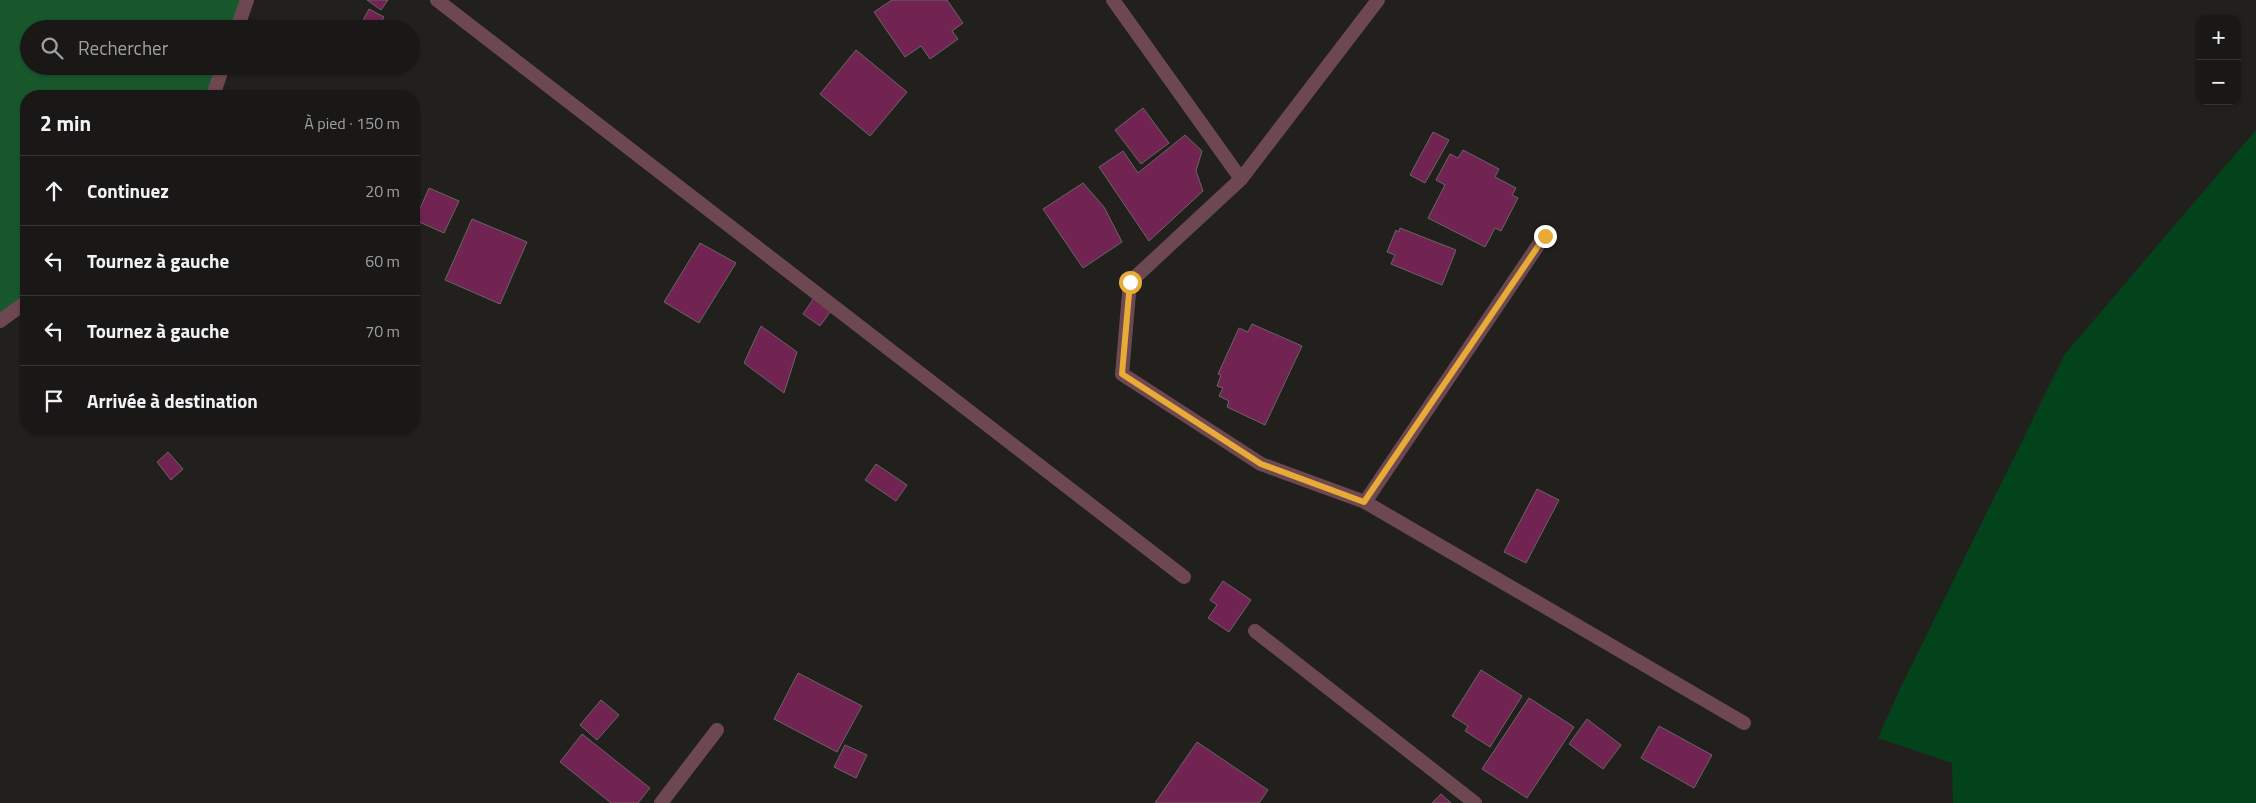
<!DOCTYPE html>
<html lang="fr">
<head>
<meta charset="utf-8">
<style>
	:root { --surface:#1a1816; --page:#23211f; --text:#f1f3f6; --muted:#9fa0a1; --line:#383735 }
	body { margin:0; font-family:"Titillium Web",sans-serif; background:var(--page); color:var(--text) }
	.controls { position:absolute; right:15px; top:15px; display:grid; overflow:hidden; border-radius:10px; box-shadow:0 1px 4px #0004 }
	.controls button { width:45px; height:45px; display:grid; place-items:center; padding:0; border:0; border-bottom:1px solid var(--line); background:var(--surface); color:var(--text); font:25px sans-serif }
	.stop { position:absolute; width:15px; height:15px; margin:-11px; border:4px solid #e8ab37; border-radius:50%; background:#fff }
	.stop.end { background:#e8ab37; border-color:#fff; box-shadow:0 1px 5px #0008 }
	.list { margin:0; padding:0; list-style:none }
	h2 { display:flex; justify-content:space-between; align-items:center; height:65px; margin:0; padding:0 20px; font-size:21px }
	h2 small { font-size:16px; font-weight:400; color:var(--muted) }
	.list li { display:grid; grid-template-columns:32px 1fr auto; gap:15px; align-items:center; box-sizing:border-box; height:70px; padding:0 20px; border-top:1px solid var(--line) }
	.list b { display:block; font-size:19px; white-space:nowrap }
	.list em { font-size:16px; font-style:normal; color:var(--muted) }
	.icon { flex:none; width:28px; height:28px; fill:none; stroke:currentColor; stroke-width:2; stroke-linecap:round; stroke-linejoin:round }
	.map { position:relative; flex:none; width:2256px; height:803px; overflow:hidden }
	.search { position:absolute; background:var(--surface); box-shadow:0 1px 4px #0004; left:20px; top:20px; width:400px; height:55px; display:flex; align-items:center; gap:12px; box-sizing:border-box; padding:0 18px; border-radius:28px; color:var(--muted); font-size:19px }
	.panel { position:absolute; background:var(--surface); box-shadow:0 1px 4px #0004; left:20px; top:90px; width:400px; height:345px; border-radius:20px }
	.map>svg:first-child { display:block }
	.green { fill:#03431c }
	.forest { fill:#18582c }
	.building { fill:#712351; stroke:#696566 }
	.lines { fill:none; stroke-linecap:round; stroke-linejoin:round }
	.minor { stroke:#6e4851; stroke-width:14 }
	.route { stroke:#e8ab37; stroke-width:6 }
</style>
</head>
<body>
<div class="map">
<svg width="2256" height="803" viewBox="0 0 2256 803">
	<rect width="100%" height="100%" fill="#22201d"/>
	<!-- green -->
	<polygon class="green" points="2256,130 2256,803 1953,803 1952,763 1878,738 1898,693 2065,354"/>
	<!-- forest -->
	<polygon class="forest" points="0,0 247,0 237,29 29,29 29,66 223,66 213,96 26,96 26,302 0,321"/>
	<!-- building -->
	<g class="building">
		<polygon points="367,0 388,0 381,10"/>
		<polygon points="892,0 947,0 963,23 952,31 958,39 930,59 921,46 905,57 874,12"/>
		<polygon points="369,9 384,17 377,29 370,29 361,24"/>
		<polygon points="856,50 907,92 870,136 820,94"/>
		<polygon points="1143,108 1169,143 1141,164 1115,130"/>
		<polygon points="1433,132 1449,140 1425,183 1410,175"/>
		<polygon points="1185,135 1202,151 1196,171 1203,191 1149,241 1099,167 1123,151 1138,173"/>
		<polygon points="1463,150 1499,169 1495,177 1516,188 1512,195 1518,198 1501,231 1495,228 1485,247 1428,218 1445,185 1436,180 1450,154 1458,158"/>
		<polygon points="1083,183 1104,207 1122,242 1083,268 1043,209"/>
		<polygon points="429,188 459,201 444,233 415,220"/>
		<polygon points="472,219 527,242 500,304 445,280"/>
		<polygon points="1400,228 1456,250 1442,285 1391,264 1395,255 1387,252 1396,230 1399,232"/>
		<polygon points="700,243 736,263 699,323 664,302"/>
		<polygon points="816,295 833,308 820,326 803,314"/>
		<polygon points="1252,324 1302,346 1265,425 1227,407 1229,401 1219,396 1223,388 1217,386 1221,375 1218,374 1239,328 1248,332"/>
		<polygon points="761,326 797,352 784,393 744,363"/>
		<polygon points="168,452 183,469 171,480 157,462"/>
		<polygon points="876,464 907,485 896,501 865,480"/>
		<polygon points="1537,489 1559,500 1526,563 1504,552"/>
		<polygon points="1223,581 1251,600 1229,632 1208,618 1217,605 1210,600"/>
		<polygon points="1481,670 1522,696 1490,747 1465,731 1468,726 1452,716"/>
		<polygon points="798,673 862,706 837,752 774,719"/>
		<polygon points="1529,698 1574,727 1527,798 1482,769"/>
		<polygon points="601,700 619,715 597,740 580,725"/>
		<polygon points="1587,719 1621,745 1603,769 1569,744"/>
		<polygon points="1659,726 1712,755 1694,788 1641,758"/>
		<polygon points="582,734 650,788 638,803 611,803 560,762"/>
		<polygon points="1197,742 1268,790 1259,803 1155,803"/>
		<polygon points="845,745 867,755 856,778 834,767"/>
		<polygon points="1441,794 1451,803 1432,803"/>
	</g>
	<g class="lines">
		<!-- minor -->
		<g class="minor">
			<polyline points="437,0 1184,577"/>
			<polyline points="1113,0 1241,179 1130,282 1122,374 1261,464 1365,502 1744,723"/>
			<polyline points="237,29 247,0"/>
			<polyline points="213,96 223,66"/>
			<polyline points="1241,179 1378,0"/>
			<polyline points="0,321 26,302"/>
			<polyline points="1365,502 1545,235"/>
			<polyline points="1255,631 1475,803"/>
			<polyline points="661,803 717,730"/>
		</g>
	</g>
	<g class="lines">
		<!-- route -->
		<polyline class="route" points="1130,282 1122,374 1261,464 1364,502 1545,236"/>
	</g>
</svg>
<div class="controls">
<button>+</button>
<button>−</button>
</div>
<div class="stop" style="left:1130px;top:282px"></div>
<div class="stop end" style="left:1545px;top:236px"></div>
<div class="search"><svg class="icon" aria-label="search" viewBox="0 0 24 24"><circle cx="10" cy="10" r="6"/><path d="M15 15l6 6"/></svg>Rechercher</div>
<section class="panel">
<h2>2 min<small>À pied · 150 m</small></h2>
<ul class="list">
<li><svg class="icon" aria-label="ahead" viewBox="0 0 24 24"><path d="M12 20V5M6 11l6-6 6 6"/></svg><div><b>Continuez</b></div><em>20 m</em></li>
<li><svg class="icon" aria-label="left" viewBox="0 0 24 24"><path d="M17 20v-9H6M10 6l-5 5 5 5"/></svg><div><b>Tournez à gauche</b></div><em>60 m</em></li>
<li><svg class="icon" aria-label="left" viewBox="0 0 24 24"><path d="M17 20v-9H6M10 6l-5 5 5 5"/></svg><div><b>Tournez à gauche</b></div><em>70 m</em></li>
<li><svg class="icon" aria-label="arrive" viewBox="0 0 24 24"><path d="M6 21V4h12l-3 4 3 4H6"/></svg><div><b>Arrivée à destination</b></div></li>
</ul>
</section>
</div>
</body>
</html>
